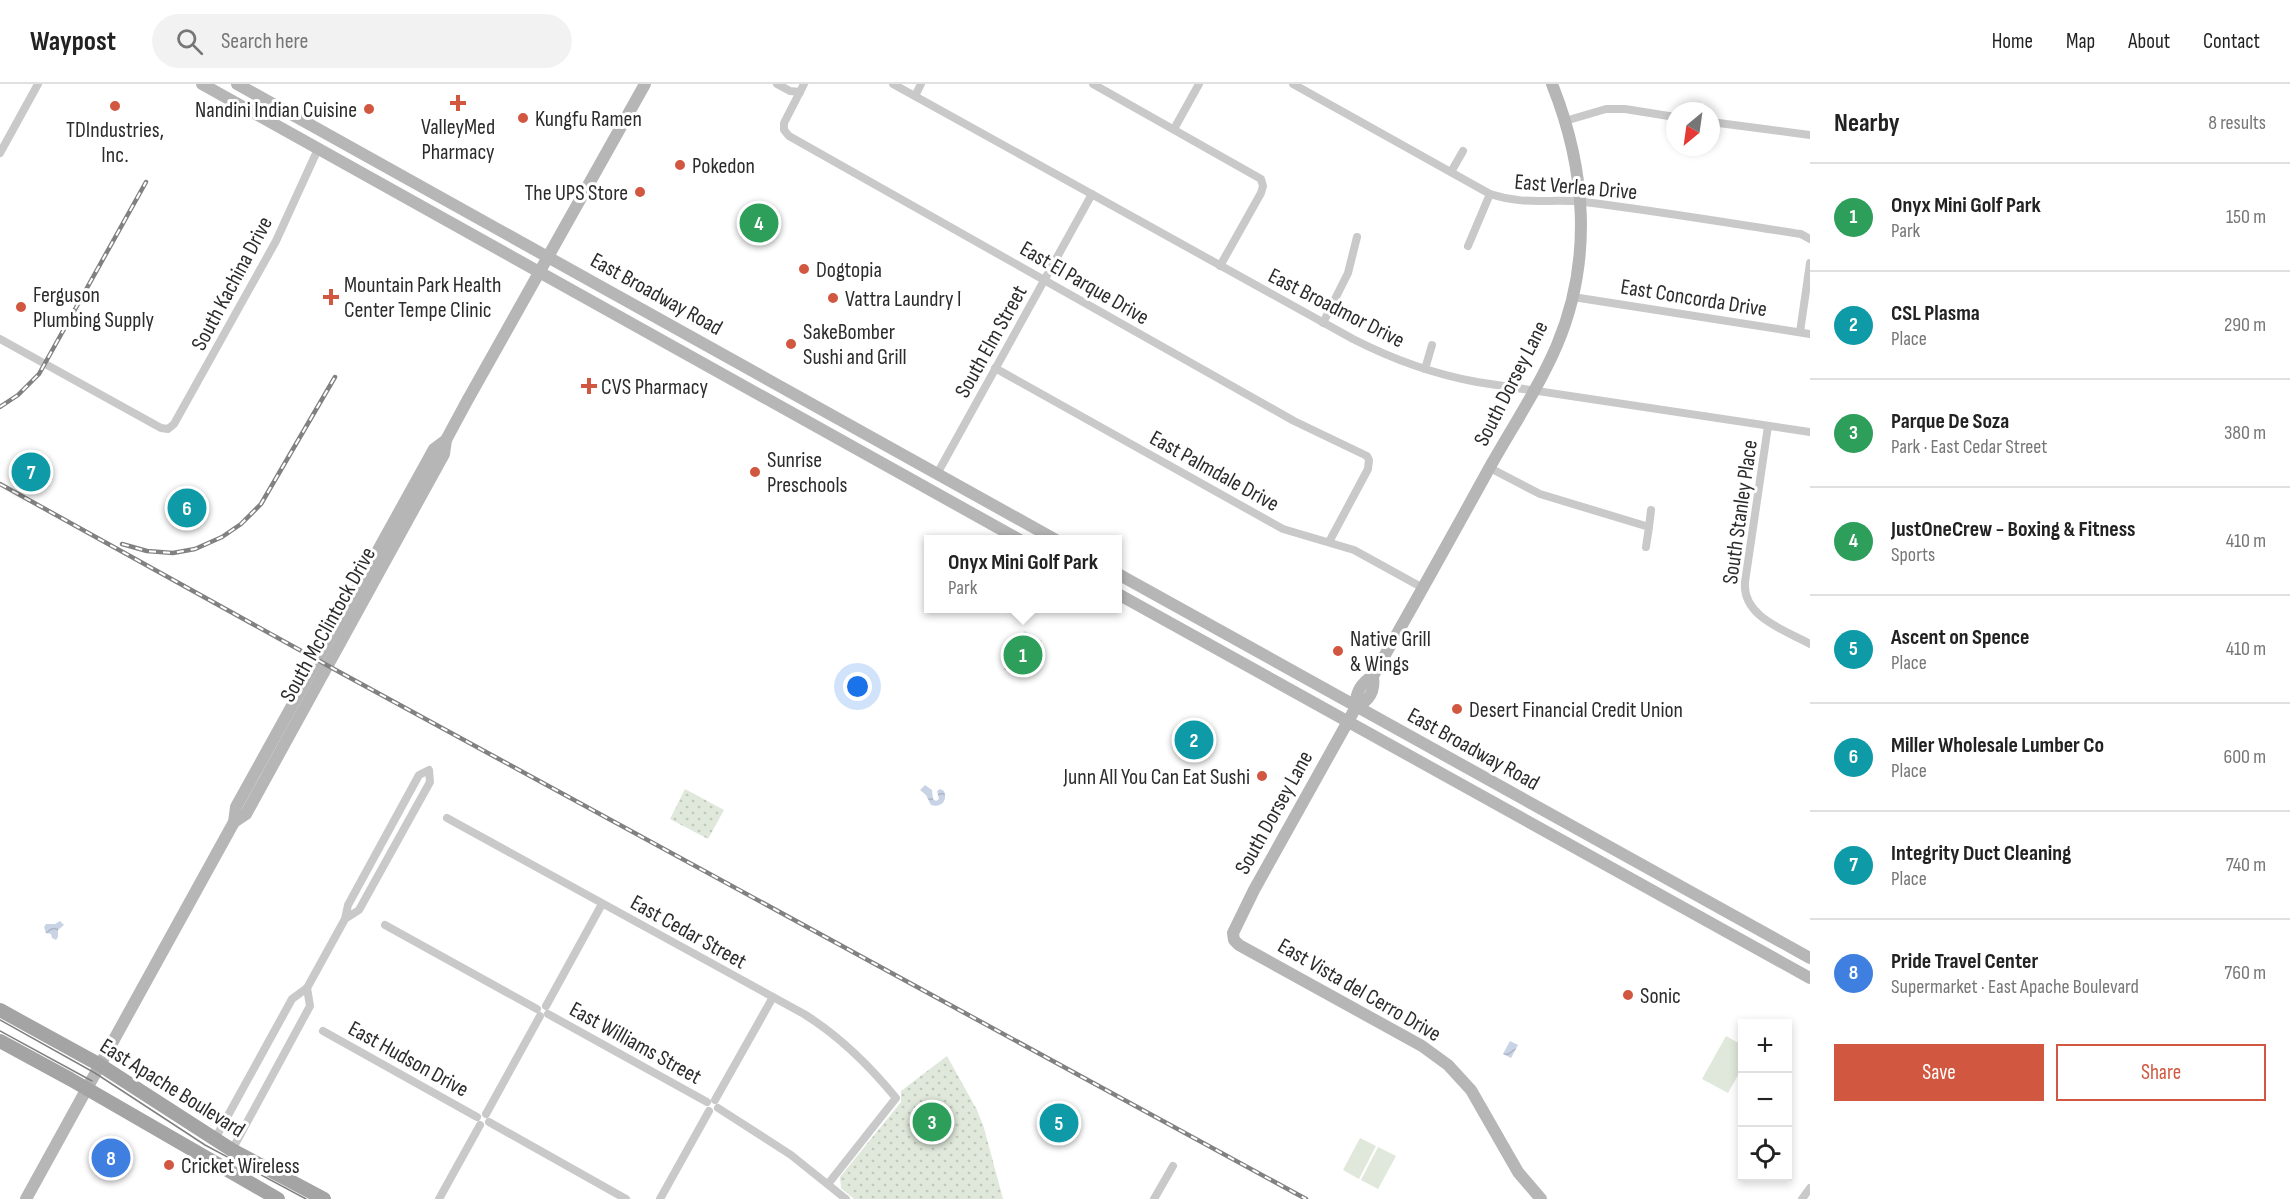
<!DOCTYPE html>
<html lang="en">
<head>
<meta charset="utf-8">
<style>
	:root { --surface:#fff; --page:#f2f2f2; --text:#222; --muted:#767676; --line:#e0e0e0; --accent:#d15740 }
	body { margin:0; font-family:"Sofia Sans Condensed",sans-serif; background:var(--page); color:var(--text) }
	.controls { position:absolute; right:18px; bottom:18px; display:grid; overflow:hidden; border-radius:0px; box-shadow:0 3px 9px #0003 }
	.controls button { width:54px; height:54px; display:grid; place-items:center; padding:0; border:0; border-bottom:2px solid var(--line); background:var(--surface); color:var(--text); font:30px sans-serif }
	.compass { position:absolute; left:1666px; top:18px; width:54px; height:54px; border-radius:50%; background:var(--surface); box-shadow:0 3px 9px #0003; rotate:209deg }
	.you { position:absolute; left:858px; top:603px; width:21px; height:21px; margin:-15px; border:4px solid #fff; border-radius:50%; background:#1a73e8; box-shadow:0 0 0 9px #1a73e833 }
	.badge { display:grid; place-items:center; width:39px; height:39px; border-radius:50%; background:var(--accent); color:#fff; font-size:20px; font-weight:700 }
	.pin { position:absolute; translate:-50% -50%; border:3px solid #fff; box-shadow:0 2px 6px #0006 }
	.popup { position:absolute; left:924px; top:451px; width:198px; height:78px; box-sizing:border-box; display:grid; place-content:center; border-radius:0px; background:var(--surface); filter:drop-shadow(0 2px 4px #0005); font-size:20px; white-space:nowrap; color:var(--muted) }
	.popup b { font-size:22px; color:var(--text) }
	.popup::after { content:''; position:absolute; left:50%; top:100%; margin-left:-12px; border:12px solid transparent; border-top-color:var(--surface) }
	.list { margin:0; padding:0; list-style:none }
	h2 { display:flex; justify-content:space-between; align-items:center; height:78px; margin:0; padding:0 24px; font-size:26px }
	h2 small { font-size:20px; font-weight:400; color:var(--muted) }
	.list li { display:grid; grid-template-columns:39px 1fr auto; gap:18px; align-items:center; box-sizing:border-box; height:108px; padding:0 24px; border-top:2px solid var(--line) }
	.list b { display:block; font-size:22px; white-space:nowrap }
	.list p { margin:0; font-size:20px; white-space:nowrap; color:var(--muted) }
	.list em { font-size:20px; font-style:normal; color:var(--muted) }
	.actions { display:flex; gap:12px; padding:18px 24px }
	.actions a { flex:1; padding:14px 0; border:2px solid var(--accent); border-radius:0px; text-align:center; font-size:21px; color:var(--accent) }
	.actions .main { background:var(--accent); color:#fff }
	.icon { flex:none; width:33px; height:33px; fill:none; stroke:currentColor; stroke-width:2; stroke-linecap:round; stroke-linejoin:round }
	.map { position:relative; flex:none; width:1810px; height:1115px; overflow:hidden }
	header { display:flex; align-items:center; gap:36px; box-sizing:border-box; height:84px; padding:0 30px; background:var(--surface); border-bottom:2px solid var(--line) }
	header strong { font-size:28px }
	nav { display:flex; gap:33px; margin-inline-start:auto; font-size:21px }
	.search { width:420px; height:54px; background:var(--page); display:flex; align-items:center; gap:15px; box-sizing:border-box; padding:0 21px; border-radius:33px; color:var(--muted); font-size:22px }
	main { display:flex }
	aside { flex:1; background:var(--surface) }
	.map>svg:first-child { display:block }
	.grass { fill:#dfe8da }
	.park { fill:url(#park-dots) }
	.water { fill:url(#water-waves) }
	.lines { fill:none; stroke-linecap:round; stroke-linejoin:round }
	.street { stroke:#c9c9c9; stroke-width:8 }
	.secondary { stroke:#b6b6b6; stroke-width:12 }
	.primary { stroke:#a4a4a4; stroke-width:14 }
	.tram { stroke:#818181; stroke-width:1.5 }
	.rail-casing { stroke:#818181; stroke-width:4.5 }
	.rail { stroke:#fff; stroke-width:2; stroke-dasharray:7; stroke-linecap:butt }
	.poi-dot { fill:#d15740; stroke:#fff; stroke-width:2 }
	.labels { text-anchor:middle; stroke-width:6; stroke-linejoin:round; paint-order:stroke }
	.poi-label { font-size:22px; fill:#2c2c2c; stroke:#fff; text-anchor:start }
	.street-label { font-size:22px; fill:#2c2c2c; stroke:#fff }
</style>
</head>
<body>
<header>
<strong>Waypost</strong>
<div class="search"><svg class="icon" aria-label="search" viewBox="0 0 24 24"><circle cx="10" cy="10" r="6"/><path d="M15 15l6 6"/></svg>Search here</div>
<nav><a>Home</a><a>Map</a><a>About</a><a>Contact</a></nav>
</header>
<main>
<div class="map">
<svg width="1810" height="1115" viewBox="0 0 1810 1115">
	<defs>
		<pattern id="park-dots" width="8" height="8" patternUnits="userSpaceOnUse" patternTransform="scale(1.5)"><rect width="8" height="8" fill="#dfe8da"/><path d="M2 2h.1M6 6h.1" fill="none" stroke="#c0c7bb" stroke-width="1.8" stroke-linecap="round"/></pattern>
		<pattern id="water-waves" width="16" height="10" patternUnits="userSpaceOnUse" patternTransform="scale(1.5)"><rect width="16" height="10" fill="#c8d3e6"/><path d="M0 5q4-4 8 0t8 0" fill="none" stroke="#acb5c5"/></pattern>
	</defs>
	<rect width="100%" height="100%" fill="#fff"/>
	<!-- grass -->
	<g class="grass">
		<polygon points="1726,952 1742,961 1742,984 1728,1009 1702,995"/>
		<polygon points="1360,1054 1376,1062 1359,1095 1343,1086"/>
		<polygon points="1378,1063 1396,1072 1378,1105 1361,1096"/>
	</g>
	<!-- park -->
	<g class="park">
		<polygon points="1024,547 1042,557 1021,594 1004,585"/>
		<polygon points="685,705 724,726 708,755 670,735"/>
		<polygon points="947,972 977,1026 984,1044 1003,1115 854,1115 841,1104 840,1093 901,1018 901,1007"/>
	</g>
	<!-- water -->
	<g class="water">
		<path d="M925,701L932,706L933,715L936,717L939,715L937,707L940,705L944,707C948,717 941,724 931,721L926,711L920,706Z"/>
		<polygon points="60,837 64,841 58,846 58,853 56,856 52,854 51,850 46,849 44,843 46,840 55,840"/>
		<polygon points="1510,957 1518,961 1511,974 1503,970"/>
	</g>
	<g class="lines">
		<!-- street -->
		<g class="street">
			<polyline points="777,0 790,7 800,8"/>
			<polyline points="804,0 784,39 784,46 789,52 1294,337 1367,372 1369,376 1368,385 1329,458"/>
			<path d="M893,0L1353,255C1392,275 1433,290 1477,298L1810,348"/>
			<polyline points="1093,0 1261,95 1263,102 1261,109 1220,182"/>
			<path d="M1293,0L1490,110C1527,122 1549,114 1584,118C1657,127 1729,139 1801,150L1810,155"/>
			<polyline points="915,12 921,0"/>
			<polyline points="1565,37 1606,25 1625,25 1675,33"/>
			<polyline points="1711,38 1810,51"/>
			<polyline points="1174,45 1199,0"/>
			<polyline points="0,69 38,0"/>
			<polyline points="1451,88 1463,67"/>
			<polyline points="1468,162 1490,110"/>
			<polyline points="1573,213 1810,250"/>
			<polyline points="1323,239 1348,189 1357,153"/>
			<polyline points="1800,248 1810,179"/>
			<polyline points="0,255 161,344 168,345 174,340 276,157 318,65"/>
			<polyline points="995,284 1283,445 1354,466 1423,504"/>
			<polyline points="1425,285 1432,261"/>
			<path d="M1768,342L1745,498C1742,533 1785,546 1810,560"/>
			<polyline points="1490,384 1540,410 1649,443 1646,463"/>
			<polyline points="937,390 1092,110"/>
			<polyline points="1649,443 1651,426"/>
			<path d="M447,734L804,930C841,953 869,981 896,1014L828,1100"/>
			<polyline points="385,841 537,925"/>
			<polyline points="546,922 602,820"/>
			<polyline points="548,930 707,1018"/>
			<polyline points="323,947 477,1033"/>
			<polyline points="715,1016 773,913"/>
			<polyline points="718,1024 791,1071 846,1115"/>
			<polyline points="486,1030 540,932"/>
			<polyline points="489,1038 626,1115"/>
			<polyline points="215,1055 292,915 307,904 345,835 348,821 419,691 429,686 430,698 359,826 345,835"/>
			<polyline points="232,1066 310,922 307,904"/>
			<polyline points="439,1115 480,1041"/>
			<polyline points="660,1115 709,1027"/>
			<polyline points="1154,1115 1173,1082"/>
			<polyline points="1802,1115 1810,1104"/>
		</g>
		<!-- secondary -->
		<g class="secondary">
			<polyline points="202,0 1020,456"/>
			<polyline points="237,0 1056,456"/>
			<polyline points="1118,490 1810,874"/>
			<polyline points="1118,510 1810,894"/>
			<path d="M1356,623C1370,616 1375,607 1373,592"/>
			<polyline points="234,738 246,730 444,370 446,356 467,317 645,0"/>
			<polyline points="26,1115 234,738 236,723 434,365 446,356"/>
			<path d="M1541,1115L1518,1088L1471,1006L1448,981L1422,962L1239,861L1234,856L1233,849L1254,806L1356,623C1355,608 1361,599 1373,592C1413,522 1452,452 1491,381C1513,342 1539,303 1557,261C1593,176 1586,85 1552,0"/>
		</g>
		<!-- primary -->
		<g class="primary">
			<polyline points="0,926 100,981 232,1066 324,1115"/>
			<polyline points="0,957 70,995 278,1115"/>
		</g>
		<!-- tram -->
		<g class="tram">
			<polyline points="0,936 95,989 205,1061 306,1115"/>
			<polyline points="0,947 92,997"/>
		</g>
		<defs>
			<g id="rail">
				<polyline points="0,323 18,311 39,290 146,98"/>
				<polyline points="0,400 343,590 1306,1115"/>
				<polyline points="122,460 147,467 173,469 195,465 222,453 241,440 261,420 335,293"/>
			</g>
		</defs>
		<!-- rail casing -->
		<use href="#rail" class="rail-casing"/>
		<!-- rail -->
		<use href="#rail" class="rail"/>
	</g>
	<!-- markers -->
	<g class="poi-dot">
		<path d="M455 10h6v6h6v6h-6v6h-6v-6h-6v-6h6z"/>
		<circle cx="115" cy="22" r="6"/>
		<circle cx="369" cy="25" r="6"/>
		<circle cx="523" cy="34" r="6"/>
		<circle cx="680" cy="81" r="6"/>
		<circle cx="640" cy="108" r="6"/>
		<circle cx="804" cy="185" r="6"/>
		<path d="M328 204h6v6h6v6h-6v6h-6v-6h-6v-6h6z"/>
		<circle cx="833" cy="214" r="6"/>
		<circle cx="21" cy="223" r="6"/>
		<circle cx="791" cy="260" r="6"/>
		<path d="M586 293h6v6h6v6h-6v6h-6v-6h-6v-6h6z"/>
		<circle cx="755" cy="388" r="6"/>
		<circle cx="1338" cy="567" r="6"/>
		<circle cx="1457" cy="625" r="6"/>
		<circle cx="1262" cy="692" r="6"/>
		<circle cx="1628" cy="911" r="6"/>
		<circle cx="169" cy="1081" r="6"/>
	</g>
	<g class="labels">
		<!-- poi labels -->
		<g class="poi-label">
			<text x="357" y="33" text-anchor="end">Nandini Indian Cuisine</text>
			<text x="535" y="42">Kungfu Ramen</text>
			<text x="458" y="50" text-anchor="middle">ValleyMed<tspan x="458" dy="25">Pharmacy</tspan></text>
			<text x="115" y="53" text-anchor="middle">TDIndustries,<tspan x="115" dy="25">Inc.</tspan></text>
			<text x="692" y="89">Pokedon</text>
			<text x="628" y="116" text-anchor="end">The UPS Store</text>
			<text x="816" y="193">Dogtopia</text>
			<text x="344" y="208">Mountain Park Health<tspan x="344" dy="25">Center Tempe Clinic</tspan></text>
			<text x="33" y="218">Ferguson<tspan x="33" dy="25">Plumbing Supply</tspan></text>
			<text x="845" y="222">Vattra Laundry I</text>
			<text x="803" y="255">SakeBomber<tspan x="803" dy="25">Sushi and Grill</tspan></text>
			<text x="601" y="310">CVS Pharmacy</text>
			<text x="767" y="383">Sunrise<tspan x="767" dy="25">Preschools</tspan></text>
			<text x="1350" y="562">Native Grill<tspan x="1350" dy="25">&amp; Wings</tspan></text>
			<text x="1469" y="633">Desert Financial Credit Union</text>
			<text x="1250" y="700" text-anchor="end">Junn All You Can Eat Sushi</text>
			<text x="1640" y="919">Sonic</text>
			<text x="181" y="1089">Cricket Wireless</text>
		</g>
		<!-- street labels -->
		<g class="street-label">
			<text transform="translate(1576 102) rotate(5)" y="8">East Verlea Drive</text>
			<text transform="translate(1085 198) rotate(30)" y="8">East El Parque Drive</text>
			<text transform="translate(231 199) rotate(-62)" y="8">South Kachina Drive</text>
			<text transform="translate(657 209) rotate(29)" y="8">East Broadway Road</text>
			<text transform="translate(1694 213) rotate(9)" y="8">East Concorda Drive</text>
			<text transform="translate(1337 223) rotate(27)" y="8">East Broadmor Drive</text>
			<text transform="translate(990 257) rotate(-61)" y="8">South Elm Street</text>
			<text transform="translate(1510 299) rotate(-63)" y="8">South Dorsey Lane</text>
			<text transform="translate(1215 386) rotate(29)" y="8">East Palmdale Drive</text>
			<text transform="translate(1739 428) rotate(-82)" y="8">South Stanley Place</text>
			<text transform="translate(327 540) rotate(-61)" y="8">South McClintock Drive</text>
			<text transform="translate(1474 664) rotate(29)" y="8">East Broadway Road</text>
			<text transform="translate(1273 728) rotate(-61)" y="8">South Dorsey Lane</text>
			<text transform="translate(689 847) rotate(29)" y="8">East Cedar Street</text>
			<text transform="translate(1360 905) rotate(30)" y="8">East Vista del Cerro Drive</text>
			<text transform="translate(636 958) rotate(29)" y="8">East Williams Street</text>
			<text transform="translate(409 974) rotate(29)" y="8">East Hudson Drive</text>
			<text transform="translate(173 1003) rotate(32)" y="8">East Apache Boulevard</text>
		</g>
	</g>
</svg>
<div class="controls">
<button>+</button>
<button>−</button>
<button><svg class="icon" aria-label="locate" viewBox="0 0 24 24"><circle cx="12" cy="12" r="6"/><path d="M12 2v4M12 18v4M2 12h4M18 12h4"/></svg></button>
</div>
<svg class="compass" viewBox="-18 -18 36 36"><path d="M0-13l5 13h-10z" fill="#e53935"/><path d="M0 13l5-13h-10z" fill="#767676"/></svg>
<div class="you"></div>
<div class="pin badge" style="left:1023px;top:571px;background:#2e9e5b">1</div>
<div class="popup"><b>Onyx Mini Golf Park</b>Park</div>
<div class="pin badge" style="left:1194px;top:656px;background:#0f9aa8">2</div>
<div class="pin badge" style="left:932px;top:1038px;background:#2e9e5b">3</div>
<div class="pin badge" style="left:759px;top:139px;background:#2e9e5b">4</div>
<div class="pin badge" style="left:1059px;top:1039px;background:#0f9aa8">5</div>
<div class="pin badge" style="left:187px;top:424px;background:#0f9aa8">6</div>
<div class="pin badge" style="left:31px;top:388px;background:#0f9aa8">7</div>
<div class="pin badge" style="left:111px;top:1074px;background:#3f7fe0">8</div>
</div>
<aside>
<h2>Nearby<small>8 results</small></h2>
<ul class="list">
<li><span class="badge" style="background:#2e9e5b">1</span><div><b>Onyx Mini Golf Park</b><p>Park</p></div><em>150 m</em></li>
<li><span class="badge" style="background:#0f9aa8">2</span><div><b>CSL Plasma</b><p>Place</p></div><em>290 m</em></li>
<li><span class="badge" style="background:#2e9e5b">3</span><div><b>Parque De Soza</b><p>Park · East Cedar Street</p></div><em>380 m</em></li>
<li><span class="badge" style="background:#2e9e5b">4</span><div><b>JustOneCrew - Boxing &amp; Fitness</b><p>Sports</p></div><em>410 m</em></li>
<li><span class="badge" style="background:#0f9aa8">5</span><div><b>Ascent on Spence</b><p>Place</p></div><em>410 m</em></li>
<li><span class="badge" style="background:#0f9aa8">6</span><div><b>Miller Wholesale Lumber Co</b><p>Place</p></div><em>600 m</em></li>
<li><span class="badge" style="background:#0f9aa8">7</span><div><b>Integrity Duct Cleaning</b><p>Place</p></div><em>740 m</em></li>
<li><span class="badge" style="background:#3f7fe0">8</span><div><b>Pride Travel Center</b><p>Supermarket · East Apache Boulevard</p></div><em>760 m</em></li>
</ul>
<div class="actions"><a class="main">Save</a><a>Share</a></div>
</aside>
</main>
</body>
</html>
